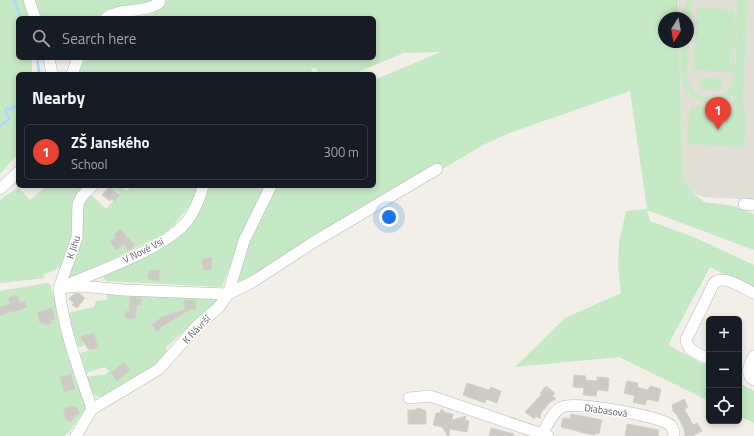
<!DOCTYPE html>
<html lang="en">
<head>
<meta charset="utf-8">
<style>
	:root { --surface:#171b24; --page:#20242c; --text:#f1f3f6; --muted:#9ea1a6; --line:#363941; --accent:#ea4335 }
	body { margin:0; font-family:"Titillium Web",sans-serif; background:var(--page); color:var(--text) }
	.controls { position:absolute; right:12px; bottom:12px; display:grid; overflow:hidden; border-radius:6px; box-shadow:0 2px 6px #0003 }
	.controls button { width:36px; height:36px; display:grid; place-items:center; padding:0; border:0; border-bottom:1px solid var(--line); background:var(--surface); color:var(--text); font:20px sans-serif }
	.compass { position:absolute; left:658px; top:12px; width:36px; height:36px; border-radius:50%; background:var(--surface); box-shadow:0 2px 6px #0003; rotate:191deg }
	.you { position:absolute; left:389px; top:217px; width:14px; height:14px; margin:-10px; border:3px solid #fff; border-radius:50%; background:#1a73e8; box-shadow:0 0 0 6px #1a73e833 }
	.badge { display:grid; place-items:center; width:26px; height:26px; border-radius:50%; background:var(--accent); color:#fff; font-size:13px; font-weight:700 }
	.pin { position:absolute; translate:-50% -33px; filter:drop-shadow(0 1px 2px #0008) }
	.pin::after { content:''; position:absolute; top:21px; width:14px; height:12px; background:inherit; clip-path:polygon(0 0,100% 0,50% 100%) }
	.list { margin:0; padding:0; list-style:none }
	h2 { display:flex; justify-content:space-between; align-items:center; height:52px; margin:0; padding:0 16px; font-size:17px }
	h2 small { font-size:13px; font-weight:400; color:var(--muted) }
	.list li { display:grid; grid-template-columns:26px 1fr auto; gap:12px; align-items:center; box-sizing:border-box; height:56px; margin:0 8px 8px; padding:0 8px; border:1px solid var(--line); border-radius:6px }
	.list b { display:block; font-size:15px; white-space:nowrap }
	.list p { margin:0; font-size:13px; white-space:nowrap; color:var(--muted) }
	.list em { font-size:13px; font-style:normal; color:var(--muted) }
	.icon { flex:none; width:22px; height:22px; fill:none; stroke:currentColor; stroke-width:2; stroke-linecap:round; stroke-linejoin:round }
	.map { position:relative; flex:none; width:754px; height:436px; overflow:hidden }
	.search { position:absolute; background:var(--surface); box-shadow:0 2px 6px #0003; left:16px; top:16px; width:360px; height:44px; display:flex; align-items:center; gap:10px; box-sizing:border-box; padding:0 14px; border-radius:6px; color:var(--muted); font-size:15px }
	.panel { position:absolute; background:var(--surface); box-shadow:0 2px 6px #0003; left:16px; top:72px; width:360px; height:116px; border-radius:6px }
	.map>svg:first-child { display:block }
	.education { fill:#e1ded6 }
	.green { fill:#c5e8c5; fill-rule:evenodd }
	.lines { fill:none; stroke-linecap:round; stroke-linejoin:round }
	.stream { stroke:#aadaff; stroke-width:2.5 }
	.building { fill:#cccac5; stroke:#d6d1c6 }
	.minor-casing { stroke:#b5b8bc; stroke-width:12 }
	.minor { stroke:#fff; stroke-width:11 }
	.labels { text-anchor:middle; stroke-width:3; stroke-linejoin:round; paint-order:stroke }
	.street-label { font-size:10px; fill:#5f6368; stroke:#fff }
</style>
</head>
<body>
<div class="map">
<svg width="754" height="436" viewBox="0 0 754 436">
	<rect width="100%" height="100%" fill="#f1efe8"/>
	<!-- education -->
	<polygon class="education" points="679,0 754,0 754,200 704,197 693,193 683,179 679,42 688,42 688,18 679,18"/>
	<!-- green -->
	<g class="green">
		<polygon points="0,0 24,0 29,18 18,18 18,58 32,58 32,74 18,74 18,154 0,174"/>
		<polygon points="31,0 152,0 145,3 109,11 103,18 37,18"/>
		<path d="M167,0H678L679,18H664V42H679L683,179L693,193L704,202L734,206L754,214V250L647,210L650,221L696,238L754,265V290L710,267L668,345L709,367V401L619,357L515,367L565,318L621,293L618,265L619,243L626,211L647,209L630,91L512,132L485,144L244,286L237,280L249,242L276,186H374V96L375,95L374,92V80L441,52L404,53L353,74H315L318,73L316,68L311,69L313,74H77L86,58H374V18H134C147,15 162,14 167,0Z"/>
		<path d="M686,0H692L687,74C691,105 730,106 735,75H731L735,17L737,18L734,66H736L738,0H748L742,108L733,107V94C729,97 725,100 720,102C704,107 685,96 682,79C679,68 682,54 683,42H688V18H685Z"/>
		<polygon points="697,8 734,10 730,72 693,70"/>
		<polygon points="700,78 721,79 721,90 700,89"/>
		<polygon points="690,106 746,109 744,147 687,144"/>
		<polygon points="44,186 89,186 81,191 76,233 61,267 43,275 45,278 0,283 0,200 18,187 30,200 44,188"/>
		<path d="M108,186H122L126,191L132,186L135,189L139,186H201L193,209L188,207L173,226L160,236L72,279H67L79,207L88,192L106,209L120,193L116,191L114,192ZM120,230L135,245L129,251L119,241L117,243L120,247L117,250L110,242L116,237L114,235Z"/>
		<polygon points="206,186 264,186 240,239 222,287 107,281 104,279 103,276 170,240"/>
		<path d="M47,283L50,284L86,409L69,432L64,436H0V291ZM15,295L18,296L20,303L25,302L27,309L13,312L8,299Z"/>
		<path d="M108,289L218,299V302L165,348L170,355L153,371L101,397C90,396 90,386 87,377L106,374L109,371L105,367L86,373L80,353L98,348L94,333L81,337L84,346L78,347L68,313L94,307L96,301L107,300Z"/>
		<polygon points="739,383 754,391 754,423 739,416"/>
	</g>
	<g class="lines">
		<!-- stream -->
		<g class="stream">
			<polyline points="14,0 21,18"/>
			<polyline points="37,74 39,71 37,58"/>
			<polyline points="0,126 9,119 5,110 7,108 10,109 18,106"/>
		</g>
	</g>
	<!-- building -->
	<g class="building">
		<polygon points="109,187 120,195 114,201 112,199 110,201 102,195"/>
		<polygon points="120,229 135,245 129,251 123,244 117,250 110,242 116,237 114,235"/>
		<polygon points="212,257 211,270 203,270 202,259"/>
		<polygon points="150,270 160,271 159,281 148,279 148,272 150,272"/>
		<polygon points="79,293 85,298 77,308 72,305 74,303 69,299 74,294"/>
		<polygon points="15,295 18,296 20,303 25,301 27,308 13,312 12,311 0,316 0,307 10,304 8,298"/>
		<polygon points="130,297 141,298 141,305 137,305 135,319 125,318 125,311 129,312"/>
		<polygon points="184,300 196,300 196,309 189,309 189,310 161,327 161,328 157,332 152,325 162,317 186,309 184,308"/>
		<polygon points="52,308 55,319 51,320 52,323 45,325 44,322 40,323 37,312"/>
		<polygon points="94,333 98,348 89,350 80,337"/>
		<polygon points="124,362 130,370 117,381 111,373"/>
		<polygon points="71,374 75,389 64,392 60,377"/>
		<polygon points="574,375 586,376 585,380 597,381 597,377 609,378 608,391 597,390 596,396 583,395 584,388 573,387"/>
		<polygon points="627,381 638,383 637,387 648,390 650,386 661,389 658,402 647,399 645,405 633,402 635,396 624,393"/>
		<polygon points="467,383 489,390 491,387 501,391 497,403 486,399 485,403 463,395"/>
		<polygon points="546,386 555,393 552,396 556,399 550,402 541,413 540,419 536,416 534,419 525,412 542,394 540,393"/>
		<polygon points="684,399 688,407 684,409 689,417 693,425 697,423 702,431 692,436 685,436 684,429 677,415 673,411 672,405"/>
		<polygon points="67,407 77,407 79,414 74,416 74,418 72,419 71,422 68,420 66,421 63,410"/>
		<polygon points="418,408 426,411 426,424 408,424 408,410 415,410"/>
		<polygon points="441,409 446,413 453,414 452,420 466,416 465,420 469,421 467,432 450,429 449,436 448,436 442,427 433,425 436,413 440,413"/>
		<polygon points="571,414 602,420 599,434 595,433 595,435 584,433 561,427 563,418 570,419"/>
		<polygon points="627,424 659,430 658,436 625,436"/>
		<polygon points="491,428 514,434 514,436 489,436"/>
	</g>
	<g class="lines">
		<defs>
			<g id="minor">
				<polyline points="29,0 35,18"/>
				<path d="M106,18C121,7 143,14 159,3L160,0"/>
				<polyline points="49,58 52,74"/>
				<polyline points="72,74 78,58"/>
				<polyline points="0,189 18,172"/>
				<polyline points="744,204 754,205"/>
				<path d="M69,284C101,270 167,248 188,220C195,210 200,198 203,186"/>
				<polyline points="59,288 77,238 78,204 82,196 92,186"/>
				<path d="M754,356C750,364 744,374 754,380"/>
				<path d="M709,359C700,354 688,352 686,340L714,283C724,274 743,288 754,293"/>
				<polyline points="409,398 430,396 548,436"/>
				<path d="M92,409C79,370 63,329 59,288L80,286L123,290L228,294L254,281L312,243L437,169"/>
				<path d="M542,434C547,426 553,411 562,407C574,401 660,416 670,425C673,428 674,432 674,436"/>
				<polyline points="76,436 92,409 159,369 197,326 219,307 228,294 244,241 271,186"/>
			</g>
		</defs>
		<!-- minor casing -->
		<use href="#minor" class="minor-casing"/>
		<!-- minor -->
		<use href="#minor" class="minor"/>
	</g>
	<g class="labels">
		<!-- street labels -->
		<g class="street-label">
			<text transform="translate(73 247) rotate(-73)" y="4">K Jihu</text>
			<text transform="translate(143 250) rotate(-27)" y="4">V Nové Vsi</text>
			<text transform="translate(196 329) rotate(-46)" y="4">K Návrší</text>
			<text transform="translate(606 410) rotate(8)" y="4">Diabasová</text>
		</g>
	</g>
</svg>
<div class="controls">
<button>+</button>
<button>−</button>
<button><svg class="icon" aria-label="locate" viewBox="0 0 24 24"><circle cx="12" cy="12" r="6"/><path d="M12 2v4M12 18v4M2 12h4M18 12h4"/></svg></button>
</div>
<svg class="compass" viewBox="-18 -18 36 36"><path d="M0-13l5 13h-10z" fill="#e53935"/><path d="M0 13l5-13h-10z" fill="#9ea1a6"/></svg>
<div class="you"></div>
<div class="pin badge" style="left:718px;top:130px">1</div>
<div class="search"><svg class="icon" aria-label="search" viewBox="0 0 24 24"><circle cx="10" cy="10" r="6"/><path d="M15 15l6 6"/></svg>Search here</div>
<section class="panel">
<h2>Nearby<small></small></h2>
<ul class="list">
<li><span class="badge">1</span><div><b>ZŠ Janského</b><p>School</p></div><em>300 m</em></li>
</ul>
</section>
</div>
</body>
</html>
